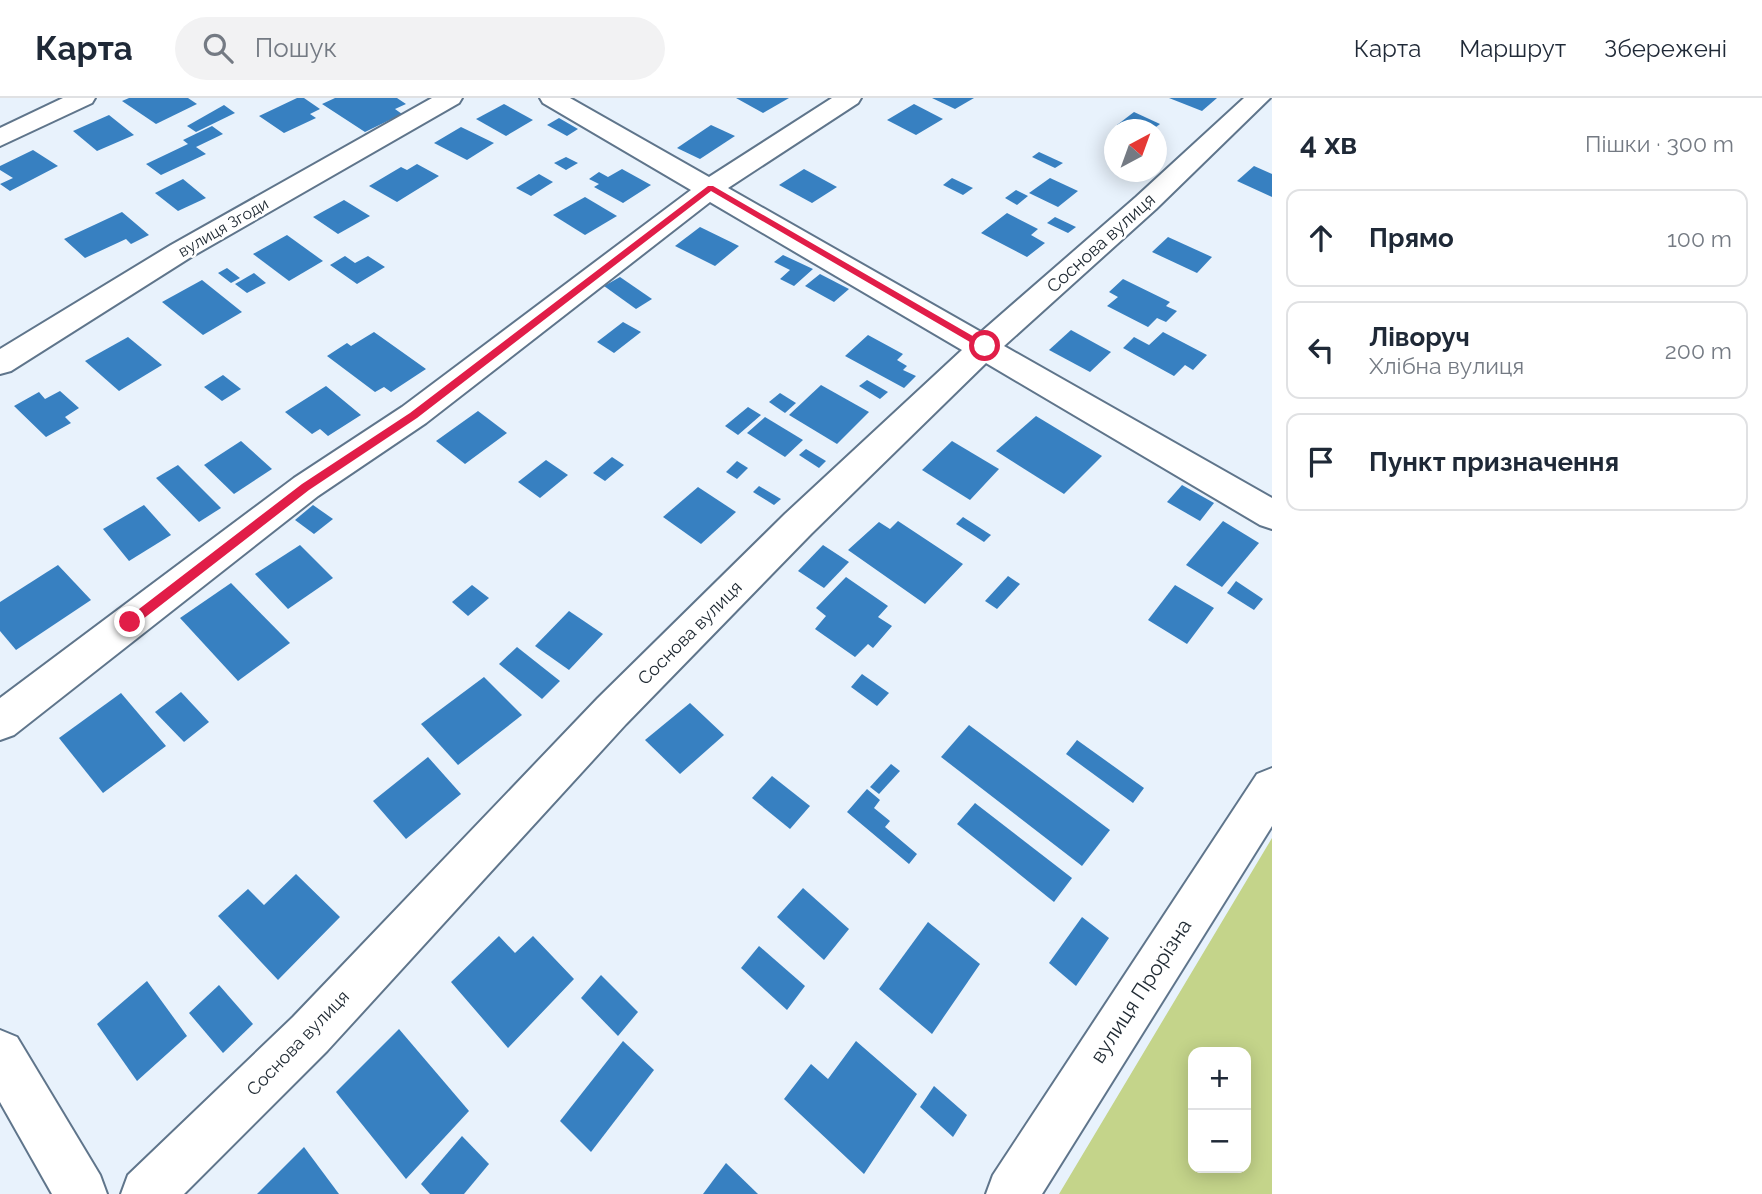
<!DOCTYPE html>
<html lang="uk">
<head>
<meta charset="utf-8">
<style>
	:root { --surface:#fff; --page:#f2f2f3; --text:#1f2937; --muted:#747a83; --line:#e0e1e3 }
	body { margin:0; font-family:Raleway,sans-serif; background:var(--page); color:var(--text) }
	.controls { position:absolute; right:21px; bottom:21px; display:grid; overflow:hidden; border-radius:14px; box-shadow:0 4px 18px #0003 }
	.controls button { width:63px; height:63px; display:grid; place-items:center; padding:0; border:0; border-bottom:2px solid var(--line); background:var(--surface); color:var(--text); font:35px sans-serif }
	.compass { position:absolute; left:1104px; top:21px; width:63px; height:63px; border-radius:50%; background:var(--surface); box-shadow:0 4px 18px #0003; rotate:41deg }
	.stop { position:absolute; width:21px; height:21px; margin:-16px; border:5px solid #e11d48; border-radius:50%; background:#fff }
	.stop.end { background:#e11d48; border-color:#fff; box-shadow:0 2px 7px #0008 }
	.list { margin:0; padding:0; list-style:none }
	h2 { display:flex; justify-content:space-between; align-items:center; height:91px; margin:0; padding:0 28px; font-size:30px }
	h2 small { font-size:23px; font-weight:400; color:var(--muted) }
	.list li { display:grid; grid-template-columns:46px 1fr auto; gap:21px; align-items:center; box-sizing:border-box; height:98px; margin:0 14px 14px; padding:0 14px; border:2px solid var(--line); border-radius:14px }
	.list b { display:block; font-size:26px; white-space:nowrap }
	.list p { margin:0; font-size:23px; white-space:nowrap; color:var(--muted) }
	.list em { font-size:23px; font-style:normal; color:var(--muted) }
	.icon { flex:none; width:38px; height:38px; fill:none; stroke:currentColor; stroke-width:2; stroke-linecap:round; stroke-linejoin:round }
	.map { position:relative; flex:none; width:1272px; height:1096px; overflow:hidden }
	header { display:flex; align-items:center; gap:42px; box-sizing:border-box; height:98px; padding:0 35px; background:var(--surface); border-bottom:2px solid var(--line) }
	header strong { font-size:33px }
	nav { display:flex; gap:38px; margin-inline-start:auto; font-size:24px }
	.search { width:490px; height:63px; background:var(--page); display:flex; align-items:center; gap:18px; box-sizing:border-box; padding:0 24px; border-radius:38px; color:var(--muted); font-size:26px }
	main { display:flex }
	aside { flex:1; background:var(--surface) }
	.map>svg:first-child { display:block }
	.green { fill:#c4d48a; fill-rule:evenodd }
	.building { fill:#3780c1 }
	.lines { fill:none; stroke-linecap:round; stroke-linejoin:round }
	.minor-casing { stroke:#5f758b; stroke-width:4 }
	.minor { fill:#fff; fill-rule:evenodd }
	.route { fill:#e11d48 }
	.labels { text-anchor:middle; stroke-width:5; stroke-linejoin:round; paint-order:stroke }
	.far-street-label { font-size:16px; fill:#222c35; stroke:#fff }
	.street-label { font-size:18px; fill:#222c35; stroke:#fff }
	.near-street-label { font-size:21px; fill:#222c35; stroke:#fff }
</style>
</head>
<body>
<header>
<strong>Карта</strong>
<div class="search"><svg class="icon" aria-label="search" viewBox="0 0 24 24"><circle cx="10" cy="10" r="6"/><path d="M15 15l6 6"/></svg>Пошук</div>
<nav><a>Карта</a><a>Маршрут</a><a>Збережені</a></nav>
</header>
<main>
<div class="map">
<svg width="1272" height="1096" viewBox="0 0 1272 1096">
	<rect width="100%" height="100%" fill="#e8f2fc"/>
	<!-- green -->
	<path class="green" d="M1272,740V1096H1059ZM1193,954H1246V1070H1193Z"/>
	<!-- building -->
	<g class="building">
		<polygon points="129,0 188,0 197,6 156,26 122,3"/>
		<polygon points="297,0 304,0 320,11 310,16 316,20 284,35 259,18"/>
		<polygon points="335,0 397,0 406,6 395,11 402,16 365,34 322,6"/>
		<polygon points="736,0 789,0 763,15"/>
		<polygon points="932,0 974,0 955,11"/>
		<polygon points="1169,0 1217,0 1202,13"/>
		<polygon points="504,6 533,22 506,38 476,21"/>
		<polygon points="914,6 943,21 916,37 887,22"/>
		<polygon points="224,7 235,15 196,34 187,28"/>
		<polygon points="1134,14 1160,26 1152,32 1128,32 1117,27"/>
		<polygon points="109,17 134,37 97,53 73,33"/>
		<polygon points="559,20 578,31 567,38 547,27"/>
		<polygon points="711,27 735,38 700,61 677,50"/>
		<polygon points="212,28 223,36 196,49 206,56 161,77 146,66 188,46 183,42"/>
		<polygon points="461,29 494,45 467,62 434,45"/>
		<polygon points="33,52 58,68 10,93 0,86 13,80 0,72 0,68"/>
		<polygon points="1039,54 1063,65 1055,70 1032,59"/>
		<polygon points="566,59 578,65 566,72 554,65"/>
		<polygon points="417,66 439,78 397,104 369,88 401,69 407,72"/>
		<polygon points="1254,68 1272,76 1272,99 1237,83"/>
		<polygon points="622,71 651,87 623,105 594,89 599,86 589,81 599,74 608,79"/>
		<polygon points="804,71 837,89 812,105 779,87"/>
		<polygon points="539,76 553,84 531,98 516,90"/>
		<polygon points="952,80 973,90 963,97 943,87"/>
		<polygon points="1050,80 1078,93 1058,109 1029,95"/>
		<polygon points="183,81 206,100 178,113 155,95"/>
		<polygon points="1016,92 1028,98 1017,107 1005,100"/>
		<polygon points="585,99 617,118 585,137 553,117"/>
		<polygon points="344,102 370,118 338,136 313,119"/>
		<polygon points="122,114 149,137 131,146 126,141 85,160 64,141"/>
		<polygon points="1007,115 1038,131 1031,137 1045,145 1027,159 981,135"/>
		<polygon points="1055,119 1076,129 1068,135 1047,125"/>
		<polygon points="700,129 739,148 715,168 675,148"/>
		<polygon points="287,137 323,163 289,183 253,156"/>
		<polygon points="1168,139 1212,159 1197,175 1152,154"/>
		<polygon points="783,157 813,171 794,188 780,181 790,172 774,164"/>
		<polygon points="345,158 355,165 368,158 385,169 357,186 330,167"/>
		<polygon points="227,170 240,180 231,185 218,175"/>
		<polygon points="254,175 266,185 247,195 235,186"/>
		<polygon points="820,176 849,191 834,204 805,188"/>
		<polygon points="620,179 652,201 636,211 604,188"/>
		<polygon points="1123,181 1170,204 1166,208 1177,213 1166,224 1157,220 1148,229 1107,208 1118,199 1109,194"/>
		<polygon points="202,182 242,214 203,237 162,204"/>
		<polygon points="623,224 641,234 614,255 597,244"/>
		<polygon points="1071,232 1111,254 1090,274 1049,252"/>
		<polygon points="374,234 426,271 391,294 384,289 375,294 327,258 347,245 351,248"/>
		<polygon points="1163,234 1207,257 1193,272 1185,267 1174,278 1123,250 1134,239 1149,247"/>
		<polygon points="868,237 903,256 897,262 907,268 903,272 916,278 904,290 845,258"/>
		<polygon points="128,239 162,267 119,293 85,263"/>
		<polygon points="223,277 241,291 222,303 204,289"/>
		<polygon points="867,282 888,294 880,301 859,288"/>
		<polygon points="821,287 869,314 837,346 789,317"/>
		<polygon points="326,288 361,317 328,338 320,331 312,336 285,314"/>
		<polygon points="60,293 79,310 65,319 71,325 46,339 14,308 39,294 45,301"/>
		<polygon points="780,295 796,305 785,315 769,304"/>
		<polygon points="748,309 761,317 738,337 725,328"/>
		<polygon points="478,313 507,335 465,366 436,343"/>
		<polygon points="1036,318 1102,358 1064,396 996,353"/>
		<polygon points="765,319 803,342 785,359 747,335"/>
		<polygon points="241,343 272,371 234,396 204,367"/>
		<polygon points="952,343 999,371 970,402 922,372"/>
		<polygon points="806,351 826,363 819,370 799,357"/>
		<polygon points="612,359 624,367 605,383 593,375"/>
		<polygon points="546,362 568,377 540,400 518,384"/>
		<polygon points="737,363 748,370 737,381 726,374"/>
		<polygon points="178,367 221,410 199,424 156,380"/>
		<polygon points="1182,387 1214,405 1200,423 1167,404"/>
		<polygon points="759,388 781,401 774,407 753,394"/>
		<polygon points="698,389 736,414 701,446 663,419"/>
		<polygon points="144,407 171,437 129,463 103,431"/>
		<polygon points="313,407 333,421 314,436 295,422"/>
		<polygon points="963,419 991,437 984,444 956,426"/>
		<polygon points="898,423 963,466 925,506 848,452 879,424 890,431"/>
		<polygon points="1223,423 1259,445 1222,489 1186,467"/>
		<polygon points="300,447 333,480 288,511 255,476"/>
		<polygon points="823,447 849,464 824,490 798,473"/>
		<polygon points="58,467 91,502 16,552 0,533 0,504"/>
		<polygon points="1008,478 1020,486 997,511 985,503"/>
		<polygon points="846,479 888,508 878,519 892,528 873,550 868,546 855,559 815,531 826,518 816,510"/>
		<polygon points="1236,483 1263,501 1254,512 1227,495"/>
		<polygon points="231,485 290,545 238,583 180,520"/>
		<polygon points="472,487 489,500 468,518 452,504"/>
		<polygon points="1175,487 1214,510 1187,546 1148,522"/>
		<polygon points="569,513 603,536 569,572 535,548"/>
		<polygon points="517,549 560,583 542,601 499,566"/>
		<polygon points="862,576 889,595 877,608 851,589"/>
		<polygon points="484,579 522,617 458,667 421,626"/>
		<polygon points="181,594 209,624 184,644 155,614"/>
		<polygon points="121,595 166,648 103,695 59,640"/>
		<polygon points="690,605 724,637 680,676 645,642"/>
		<polygon points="969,627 1110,732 1082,768 941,659"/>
		<polygon points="1077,642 1144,690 1133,705 1066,656"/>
		<polygon points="428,659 461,696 406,741 373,703"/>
		<polygon points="891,666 900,673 879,696 870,689"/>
		<polygon points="772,678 810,708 790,731 752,700"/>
		<polygon points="867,691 880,702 874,710 890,723 885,729 917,756 909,766 847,714"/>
		<polygon points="975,705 1072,780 1054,804 957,726"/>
		<polygon points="296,776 340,819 278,882 218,818 248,791 264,807"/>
		<polygon points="803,790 849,831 824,862 777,819"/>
		<polygon points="1082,819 1109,840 1076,888 1049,865"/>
		<polygon points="928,824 980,866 932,936 879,891"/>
		<polygon points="499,838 515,855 533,838 574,881 508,950 451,884"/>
		<polygon points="759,848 805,888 787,912 741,870"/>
		<polygon points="601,877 638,914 618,938 581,900"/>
		<polygon points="147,883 187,938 137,983 97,926"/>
		<polygon points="219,887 253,926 223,955 189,915"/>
		<polygon points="399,931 469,1013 406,1081 336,994"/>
		<polygon points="623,943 654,972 591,1054 560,1023"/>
		<polygon points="856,943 917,996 864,1076 784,1001 811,966 828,981"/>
		<polygon points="934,988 967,1017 953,1039 920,1009"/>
		<polygon points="462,1038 489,1066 464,1096 430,1096 421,1086"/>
		<polygon points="304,1049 339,1096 257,1096"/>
		<polygon points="726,1065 758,1096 703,1096"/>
	</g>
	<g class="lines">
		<defs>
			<g id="minor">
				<polygon points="63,0 95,0 92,5 0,48 0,30"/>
				<polygon points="432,0 462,0 459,5 191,159 11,273 0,276 0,251 171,147"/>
				<polygon points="540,0 570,0 709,79 832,0 861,0 858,5 728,90 981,234 1136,99 1244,0 1270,0 1156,111 1004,248 1272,400 1272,431 1260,427 986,265 811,436 626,626 327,953 184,1096 121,1096 128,1077 293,919 598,600 785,416 962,252 710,104 426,325 318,398 14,637 0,642 0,600 294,380 402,309 691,92 543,5"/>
				<polygon points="1272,670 1272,728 1042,1096 986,1096 993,1077 1257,676"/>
				<polygon points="0,932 17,939 100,1077 107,1096 52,1096 0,1004"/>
			</g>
		</defs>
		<!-- minor casing -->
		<use href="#minor" class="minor-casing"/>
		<!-- minor -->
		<use href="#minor" class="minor"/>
	</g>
	<!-- route -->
	<polygon class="route" points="708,88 713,88 990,248 982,251 711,93 417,320 309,392 134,528 126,528 126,521 302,386 410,315"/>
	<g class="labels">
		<!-- far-street labels -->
		<g class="far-street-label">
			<text transform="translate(223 129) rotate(-30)" y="6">вулиця Згоди</text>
		</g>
		<!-- street labels -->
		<g class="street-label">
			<text transform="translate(1101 145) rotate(-42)" y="6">Соснова вулиця</text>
			<text transform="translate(690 535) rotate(-45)" y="6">Соснова вулиця</text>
			<text transform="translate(298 945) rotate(-46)" y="6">Соснова вулиця</text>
		</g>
		<!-- near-street labels -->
		<g class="near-street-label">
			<text transform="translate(1141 893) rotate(-57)" y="7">вулиця Прорізна</text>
		</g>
	</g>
</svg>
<div class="controls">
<button>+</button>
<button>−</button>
</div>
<svg class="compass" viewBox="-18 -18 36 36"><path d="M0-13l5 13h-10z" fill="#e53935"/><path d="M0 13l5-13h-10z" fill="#747a83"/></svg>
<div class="stop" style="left:985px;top:248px"></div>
<div class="stop end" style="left:130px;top:524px"></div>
</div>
<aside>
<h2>4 хв<small>Пішки · 300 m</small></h2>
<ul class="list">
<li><svg class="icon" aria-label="ahead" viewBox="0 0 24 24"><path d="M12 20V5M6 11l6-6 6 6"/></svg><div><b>Прямо</b></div><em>100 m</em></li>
<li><svg class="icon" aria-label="left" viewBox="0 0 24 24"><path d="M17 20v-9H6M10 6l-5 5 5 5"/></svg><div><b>Ліворуч</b><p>Хлібна вулиця</p></div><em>200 m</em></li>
<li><svg class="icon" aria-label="arrive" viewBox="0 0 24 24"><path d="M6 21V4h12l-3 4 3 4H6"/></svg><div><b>Пункт призначення</b></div></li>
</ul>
</aside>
</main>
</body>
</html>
